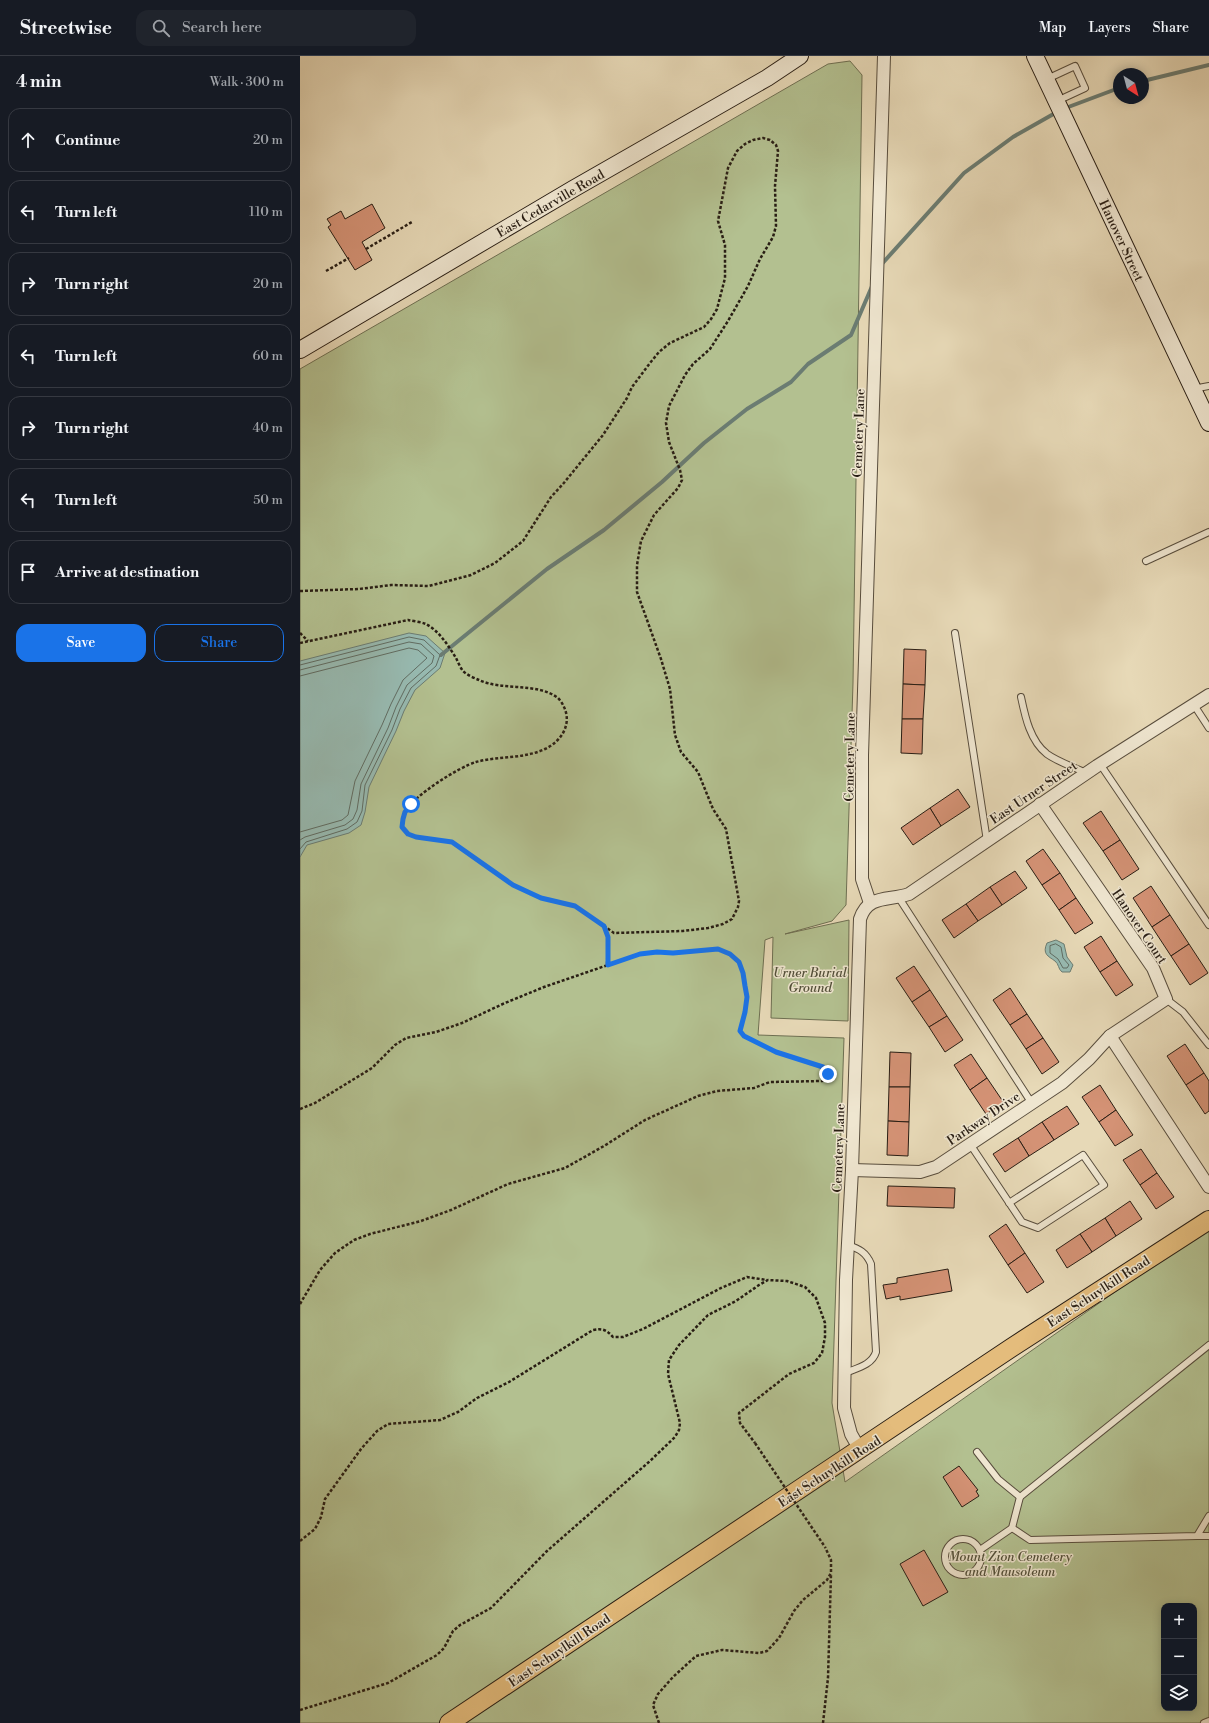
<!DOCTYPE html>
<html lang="en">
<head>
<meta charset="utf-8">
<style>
	:root { --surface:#171b24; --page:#20242c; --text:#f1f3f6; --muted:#9ea1a6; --line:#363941; --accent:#1a73e8 }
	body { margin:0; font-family:"Libre Bodoni",serif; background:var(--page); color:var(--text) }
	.controls { position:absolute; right:12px; bottom:12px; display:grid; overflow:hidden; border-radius:8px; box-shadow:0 2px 10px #0003 }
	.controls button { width:36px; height:36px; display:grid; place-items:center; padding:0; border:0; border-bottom:1px solid var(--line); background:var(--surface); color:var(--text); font:20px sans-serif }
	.compass { position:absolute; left:813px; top:12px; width:36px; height:36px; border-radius:50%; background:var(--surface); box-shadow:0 2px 10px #0003; rotate:144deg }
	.stop { position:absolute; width:12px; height:12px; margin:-9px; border:3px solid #1a73e8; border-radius:50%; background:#fff }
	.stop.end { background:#1a73e8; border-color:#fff; box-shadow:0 1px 4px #0008 }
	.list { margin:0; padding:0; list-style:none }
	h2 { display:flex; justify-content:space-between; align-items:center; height:52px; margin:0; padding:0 16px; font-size:17px }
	h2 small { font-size:13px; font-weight:400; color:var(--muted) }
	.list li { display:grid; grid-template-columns:26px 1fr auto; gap:12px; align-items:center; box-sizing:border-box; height:64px; margin:0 8px 8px; padding:0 8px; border:1px solid var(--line); border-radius:12px }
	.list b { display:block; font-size:15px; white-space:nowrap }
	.list em { font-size:13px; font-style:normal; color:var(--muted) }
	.actions { display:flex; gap:8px; padding:12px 16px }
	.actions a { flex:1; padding:9px 0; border:1px solid var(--accent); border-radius:12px; text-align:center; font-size:14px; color:var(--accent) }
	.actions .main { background:var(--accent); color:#fff }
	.icon { flex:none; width:22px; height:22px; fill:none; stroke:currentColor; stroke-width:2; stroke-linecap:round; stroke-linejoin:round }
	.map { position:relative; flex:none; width:909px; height:1667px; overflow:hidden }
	header { display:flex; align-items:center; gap:24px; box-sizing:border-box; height:56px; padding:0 20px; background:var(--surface); border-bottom:1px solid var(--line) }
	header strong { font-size:19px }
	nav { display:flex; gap:22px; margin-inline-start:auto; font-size:14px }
	.search { width:280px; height:36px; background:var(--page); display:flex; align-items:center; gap:10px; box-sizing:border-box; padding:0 14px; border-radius:12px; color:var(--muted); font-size:15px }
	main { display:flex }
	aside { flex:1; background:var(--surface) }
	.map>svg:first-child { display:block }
	.green { fill:#b3c090; stroke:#6e6f52; fill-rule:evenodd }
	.water { fill:#97bab1; stroke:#6b7c72 }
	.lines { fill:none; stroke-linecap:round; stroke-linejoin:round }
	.shore { stroke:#606c62; stroke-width:1 }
	.stream { stroke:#6b7c72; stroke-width:4 }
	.building { fill:#d49275; stroke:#291e14 }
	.lane-casing { stroke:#584d3d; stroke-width:8 }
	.street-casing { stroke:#584d3d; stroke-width:14 }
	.secondary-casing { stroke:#291e14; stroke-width:18 }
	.primary-casing { stroke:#291e14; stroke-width:20 }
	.path { stroke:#291e14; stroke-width:2.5; stroke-dasharray:3 2; stroke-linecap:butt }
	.lane { stroke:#efe6d0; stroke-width:6 }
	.street { stroke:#efe6d0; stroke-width:12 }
	.secondary { stroke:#efe6d0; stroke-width:16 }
	.primary { stroke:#e4bc7c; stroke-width:18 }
	.path-bridge { stroke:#291e14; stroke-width:2.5; stroke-dasharray:3 2; stroke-linecap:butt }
	.route { stroke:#1a73e8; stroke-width:5 }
	.labels { text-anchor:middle; stroke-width:3; stroke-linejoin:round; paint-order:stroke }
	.street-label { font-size:13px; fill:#291e14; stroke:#efe6d0 }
	.park-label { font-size:13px; font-style:italic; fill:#524f39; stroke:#efe6d0 }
</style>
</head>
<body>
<header>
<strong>Streetwise</strong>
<div class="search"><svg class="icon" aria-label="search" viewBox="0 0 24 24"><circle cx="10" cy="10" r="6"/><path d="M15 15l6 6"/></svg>Search here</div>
<nav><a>Map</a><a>Layers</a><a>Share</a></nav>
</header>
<main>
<aside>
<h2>4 min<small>Walk · 300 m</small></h2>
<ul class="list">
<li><svg class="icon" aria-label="ahead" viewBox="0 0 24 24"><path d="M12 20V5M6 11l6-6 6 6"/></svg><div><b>Continue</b></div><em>20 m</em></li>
<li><svg class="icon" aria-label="left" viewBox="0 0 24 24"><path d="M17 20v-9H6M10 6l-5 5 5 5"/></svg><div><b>Turn left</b></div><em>110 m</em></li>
<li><svg class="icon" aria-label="right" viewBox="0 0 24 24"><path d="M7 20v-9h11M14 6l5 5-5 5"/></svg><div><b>Turn right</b></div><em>20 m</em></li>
<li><svg class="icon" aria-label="left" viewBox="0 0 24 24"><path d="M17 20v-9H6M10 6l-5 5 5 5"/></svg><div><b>Turn left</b></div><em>60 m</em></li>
<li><svg class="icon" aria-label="right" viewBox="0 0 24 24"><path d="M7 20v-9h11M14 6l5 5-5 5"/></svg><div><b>Turn right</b></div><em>40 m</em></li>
<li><svg class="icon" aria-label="left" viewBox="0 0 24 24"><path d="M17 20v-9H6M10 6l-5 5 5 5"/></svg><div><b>Turn left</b></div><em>50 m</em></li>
<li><svg class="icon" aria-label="arrive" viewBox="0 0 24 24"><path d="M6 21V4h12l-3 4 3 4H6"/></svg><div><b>Arrive at destination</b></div></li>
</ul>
<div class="actions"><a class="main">Save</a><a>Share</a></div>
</aside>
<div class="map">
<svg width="909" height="1667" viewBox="0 0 909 1667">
	<rect width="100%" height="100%" fill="#e7d9b7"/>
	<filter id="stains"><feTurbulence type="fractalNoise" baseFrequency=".005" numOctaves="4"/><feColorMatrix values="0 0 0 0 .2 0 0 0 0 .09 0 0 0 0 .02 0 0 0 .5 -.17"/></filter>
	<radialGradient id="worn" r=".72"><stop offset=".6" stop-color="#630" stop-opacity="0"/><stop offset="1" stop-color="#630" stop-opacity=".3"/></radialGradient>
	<!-- green -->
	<path class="green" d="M550,5L562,19L553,627L546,849L532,865L485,878L549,864L548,965L471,962L473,881L465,884L458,979L544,982L532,1347L545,1426L866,1200L909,1174V1667H0V313L528,8ZM864,1550H894V1652H864Z"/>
	<!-- water -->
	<g class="water">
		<polygon points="109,577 126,580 145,597 140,612 115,634 104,655 96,675 69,731 65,756 61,769 49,777 7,789 0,801 0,605"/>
		<path d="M756,884L764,888L767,901L773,909L770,916H762C758,913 759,908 755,905C748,900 742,898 747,887Z"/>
	</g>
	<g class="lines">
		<!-- shore -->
		<g class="shore">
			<polyline points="0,609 109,581 124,584 140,599 136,610 111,632 100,653 92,674 65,729 62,755 57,766 47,773 6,786 0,793"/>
			<polyline points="0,614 109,586 121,588 134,600 132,607 107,629 96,651 88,672 61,728 57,754 53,763 45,769 5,781 0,784"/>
			<polyline points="0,620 109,592 118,594 127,602 103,624 91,648 82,669 55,725 48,759 42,764 0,776"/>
			<polygon points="756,888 761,891 763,902 769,909 767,912 763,912 758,903 750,897 750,890"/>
		</g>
		<!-- stream -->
		<g class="stream">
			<polyline points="843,25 909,9"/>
			<polyline points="763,53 819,32"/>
			<polyline points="580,210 664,117 713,81 757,56"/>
			<polyline points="141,599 247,513 304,474 362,426 404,387 447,353 491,326 508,308 551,279 573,228"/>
		</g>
	</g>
	<!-- building -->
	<g class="building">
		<polygon points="72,148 85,172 62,186 72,204 55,214 28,171 31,169 27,163 41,155 45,163"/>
		<polygon points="604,593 626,594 625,629 603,628"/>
		<polygon points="603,628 625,629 623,663 602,663"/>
		<polygon points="602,663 623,663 622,698 601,697"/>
		<polygon points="658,733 670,751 641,770 630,752"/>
		<polygon points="630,752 641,770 613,789 601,772"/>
		<polygon points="801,755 820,784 803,795 783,767"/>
		<polygon points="820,784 839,813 822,824 803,795"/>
		<polygon points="743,793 760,817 742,829 726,805"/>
		<polygon points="715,815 727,832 702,849 690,831"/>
		<polygon points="760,817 776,842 759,854 742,829"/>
		<polygon points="851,830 870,859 852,871 833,842"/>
		<polygon points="690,831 702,849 678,865 666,848"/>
		<polygon points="776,842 793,867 775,878 759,854"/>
		<polygon points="666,848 678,865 654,882 642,864"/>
		<polygon points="870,859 889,888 871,900 852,871"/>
		<polygon points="801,880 817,905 800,916 784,891"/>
		<polygon points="889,888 908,917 890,929 871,900"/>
		<polygon points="817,905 833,929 816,940 800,916"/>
		<polygon points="614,910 630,934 612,946 596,922"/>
		<polygon points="710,932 727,958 710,969 693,944"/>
		<polygon points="630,934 647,960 629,971 612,946"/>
		<polygon points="727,958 743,982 726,993 710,969"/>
		<polygon points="647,960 663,984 645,996 629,971"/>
		<polygon points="743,982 759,1006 742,1018 726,993"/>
		<polygon points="885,988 904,1017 886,1029 867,1000"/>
		<polygon points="590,996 611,997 610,1031 589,1031"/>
		<polygon points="671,998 687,1022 670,1034 654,1009"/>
		<polygon points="904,1017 909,1025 909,1055 905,1058 886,1029"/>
		<polygon points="687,1022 704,1047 686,1058 670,1034"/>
		<polygon points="800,1029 816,1054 799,1066 782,1041"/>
		<polygon points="589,1031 610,1031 609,1066 588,1065"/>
		<polygon points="767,1050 779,1068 754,1084 742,1066"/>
		<polygon points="816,1054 833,1079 815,1090 799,1066"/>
		<polygon points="588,1065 609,1066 608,1100 587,1099"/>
		<polygon points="742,1066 754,1084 729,1100 718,1082"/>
		<polygon points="718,1082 729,1100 705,1116 693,1098"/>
		<polygon points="841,1093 857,1117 840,1129 823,1104"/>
		<polygon points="857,1117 874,1141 856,1153 840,1129"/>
		<polygon points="588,1130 655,1132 654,1152 587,1150"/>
		<polygon points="830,1145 842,1163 816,1180 805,1162"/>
		<polygon points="805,1162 816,1180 792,1196 780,1178"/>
		<polygon points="706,1168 725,1197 708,1209 689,1180"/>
		<polygon points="780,1178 792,1196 767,1212 756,1194"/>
		<polygon points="725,1197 744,1226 727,1237 708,1209"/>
		<polygon points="648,1213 652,1235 600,1244 600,1240 586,1243 583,1229 597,1227 597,1222"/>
		<polygon points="659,1410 678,1434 676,1435 679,1440 662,1451 643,1421"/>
		<polygon points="624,1494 648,1536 623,1550 600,1508"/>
	</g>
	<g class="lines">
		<defs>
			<g id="lane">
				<polyline points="747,23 775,10 785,32 757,45"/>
				<polyline points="893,333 909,330"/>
				<polyline points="846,505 909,476"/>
				<polyline points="655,577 687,785"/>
				<path d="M721,641C725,660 730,685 747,698C758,706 774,711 786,717"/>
				<polyline points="894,649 909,672"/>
				<polyline points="800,708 909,869"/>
				<polyline points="599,842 731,1046"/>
				<polyline points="866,943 883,956 909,989"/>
				<polyline points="670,1088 722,1166 738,1172 804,1129 783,1099 709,1147"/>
				<path d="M545,1317C557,1312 572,1309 576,1296L571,1208C566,1196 559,1193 548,1189"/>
				<polyline points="677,1396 698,1423 720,1441"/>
				<polyline points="712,1472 730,1484 897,1480 909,1460"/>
				<polyline points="897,1480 909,1480"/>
				<circle cx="663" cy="1501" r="18"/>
				<polyline points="680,1494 712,1472 720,1441 909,1289"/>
				<polyline points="904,1667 909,1665"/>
			</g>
			<g id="street">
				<polyline points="740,748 853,912 866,943 810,980 909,1131"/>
				<polyline points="570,847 562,823 562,699 584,0"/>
				<polyline points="552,1114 620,1116 636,1111 762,1027 789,1003 810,980"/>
				<path d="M560,1394L551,1378L544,1352L546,1224L552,1114L560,863C568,838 589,845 609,838L797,710L909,639"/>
			</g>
			<g id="secondary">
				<polyline points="735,0 909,367"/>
				<polyline points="0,294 273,133 467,22 500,0"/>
			</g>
			<polyline id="primary" points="149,1667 711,1292 909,1164"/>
		</defs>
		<!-- lane casing -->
		<use href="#lane" class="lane-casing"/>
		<!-- street casing -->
		<use href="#street" class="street-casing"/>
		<!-- secondary casing -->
		<use href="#secondary" class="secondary-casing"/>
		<!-- primary casing -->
		<use href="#primary" class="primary-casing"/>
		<!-- path -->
		<g class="path">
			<polyline points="66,193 112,166"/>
			<polyline points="26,215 49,202"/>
			<path d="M0,535L59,533L91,529L129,530L171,519L195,507L223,485L251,441L263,428L303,379L327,342L332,331L350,307L359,296L370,287L404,271L411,263L417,253L425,222V189L418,165L428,112L437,95L445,88L453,84L463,82L470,84L476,89L478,95L475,130L476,170L473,181L460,203L448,230L428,265L410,293L393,308L385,319L369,350L366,367L369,386L380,414L382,424L378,432L354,459L341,485L337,509V536L361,603L370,633L375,679L381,696L398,716L413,753L426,773L439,845L438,851L432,863L423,868L408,872L383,875L314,877L275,850L241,842L213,829L152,786L116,781L108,778L102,771C103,766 103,761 105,756C113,740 159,711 176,706C198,700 224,703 245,693C262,685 273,667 263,649C262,647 260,644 258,642C237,626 202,635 179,624C174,622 167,619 163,615C160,611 158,606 156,602C148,589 139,575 126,568C121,566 113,565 108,564L0,587"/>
			<polyline points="0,577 8,585"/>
			<polyline points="304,871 308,881 307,909"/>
			<polyline points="0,1053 15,1047 72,1012 95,989 106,982 136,976 162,967 205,947 244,931 340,898 357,896 373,897 418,893 430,898 439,906 443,917 445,930 447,941 445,956 440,975 444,980 476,996 523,1011 528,1018 528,1020 522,1025 470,1026 454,1032 417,1035 398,1040 345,1064 304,1090 265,1112 208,1128 151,1154 121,1165 70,1178 54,1184 35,1197 20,1214 0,1248"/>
			<path d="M0,1485L15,1473L21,1461L25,1443L61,1393L77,1375L88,1368L140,1364L158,1356L177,1342L209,1326L293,1274C302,1272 307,1274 313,1281H323L343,1273L421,1232L447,1221L467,1224"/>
			<polyline points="0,1654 88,1627 137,1599 144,1592 153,1575 160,1569 191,1552 247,1495 350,1405 375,1381 379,1374 380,1367 368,1318 369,1304 379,1289 408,1259 436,1245 459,1229 468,1224 487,1225 505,1231 516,1242 525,1267 525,1281 522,1297 514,1307 489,1318 439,1357 440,1367 455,1387"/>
			<polyline points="359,1667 353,1649 358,1638 373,1621 396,1600 422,1594 459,1597 467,1595 479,1582 494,1555 503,1544 527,1524 531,1517 531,1504 525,1491"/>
			<polyline points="523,1667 528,1622 531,1518"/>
		</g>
		<!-- lane -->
		<use href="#lane" class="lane"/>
		<!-- street -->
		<use href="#street" class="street"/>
		<!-- secondary -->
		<use href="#secondary" class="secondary"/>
		<!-- primary -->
		<use href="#primary" class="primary"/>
		<!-- path-bridge -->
		<polyline class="path-bridge" points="455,1387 525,1491"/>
	</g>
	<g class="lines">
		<!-- route -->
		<polyline class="route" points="111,748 105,756 103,763 102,771 108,778 116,781 152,786 213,829 241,842 275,850 304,870 308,881 308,909 340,898 357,896 373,897 418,893 430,898 439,906 443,917 445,930 447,941 445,956 440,975 444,980 476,996 523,1011 528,1018"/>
	</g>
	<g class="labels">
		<!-- street labels -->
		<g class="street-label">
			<text transform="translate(250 147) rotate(-30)" y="5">East Cedarville Road</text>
			<text transform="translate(822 184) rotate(65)" y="5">Hanover Street</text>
			<text transform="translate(558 377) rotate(-88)" y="5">Cemetery Lane</text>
			<text transform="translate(549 701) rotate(-89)" y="5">Cemetery Lane</text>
			<text transform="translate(733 736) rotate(-34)" y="5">East Urner Street</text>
			<text transform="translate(840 870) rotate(56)" y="5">Hanover Court</text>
			<text transform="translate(683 1062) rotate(-34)" y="5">Parkway Drive</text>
			<text transform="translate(538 1092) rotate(-88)" y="5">Cemetery Lane</text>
			<text transform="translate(798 1235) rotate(-33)" y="5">East Schuylkill Road</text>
			<text transform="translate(529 1415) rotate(-33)" y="5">East Schuylkill Road</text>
			<text transform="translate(259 1594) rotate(-34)" y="5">East Schuylkill Road</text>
		</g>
		<!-- park labels -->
		<g class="park-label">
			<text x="510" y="921">Urner Burial<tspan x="510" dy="15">Ground</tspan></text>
			<text x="710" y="1505">Mount Zion Cemetery<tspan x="710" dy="15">and Mausoleum</tspan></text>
		</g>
	</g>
	<rect width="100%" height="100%" filter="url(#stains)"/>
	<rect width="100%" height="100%" fill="url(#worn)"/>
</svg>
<div class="controls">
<button>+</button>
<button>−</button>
<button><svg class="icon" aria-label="layers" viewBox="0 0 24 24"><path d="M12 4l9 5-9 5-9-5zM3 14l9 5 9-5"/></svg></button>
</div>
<svg class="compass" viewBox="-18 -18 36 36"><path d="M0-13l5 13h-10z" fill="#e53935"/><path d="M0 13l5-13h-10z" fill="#9ea1a6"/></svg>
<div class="stop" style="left:111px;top:748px"></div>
<div class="stop end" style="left:528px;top:1018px"></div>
</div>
</main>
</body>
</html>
